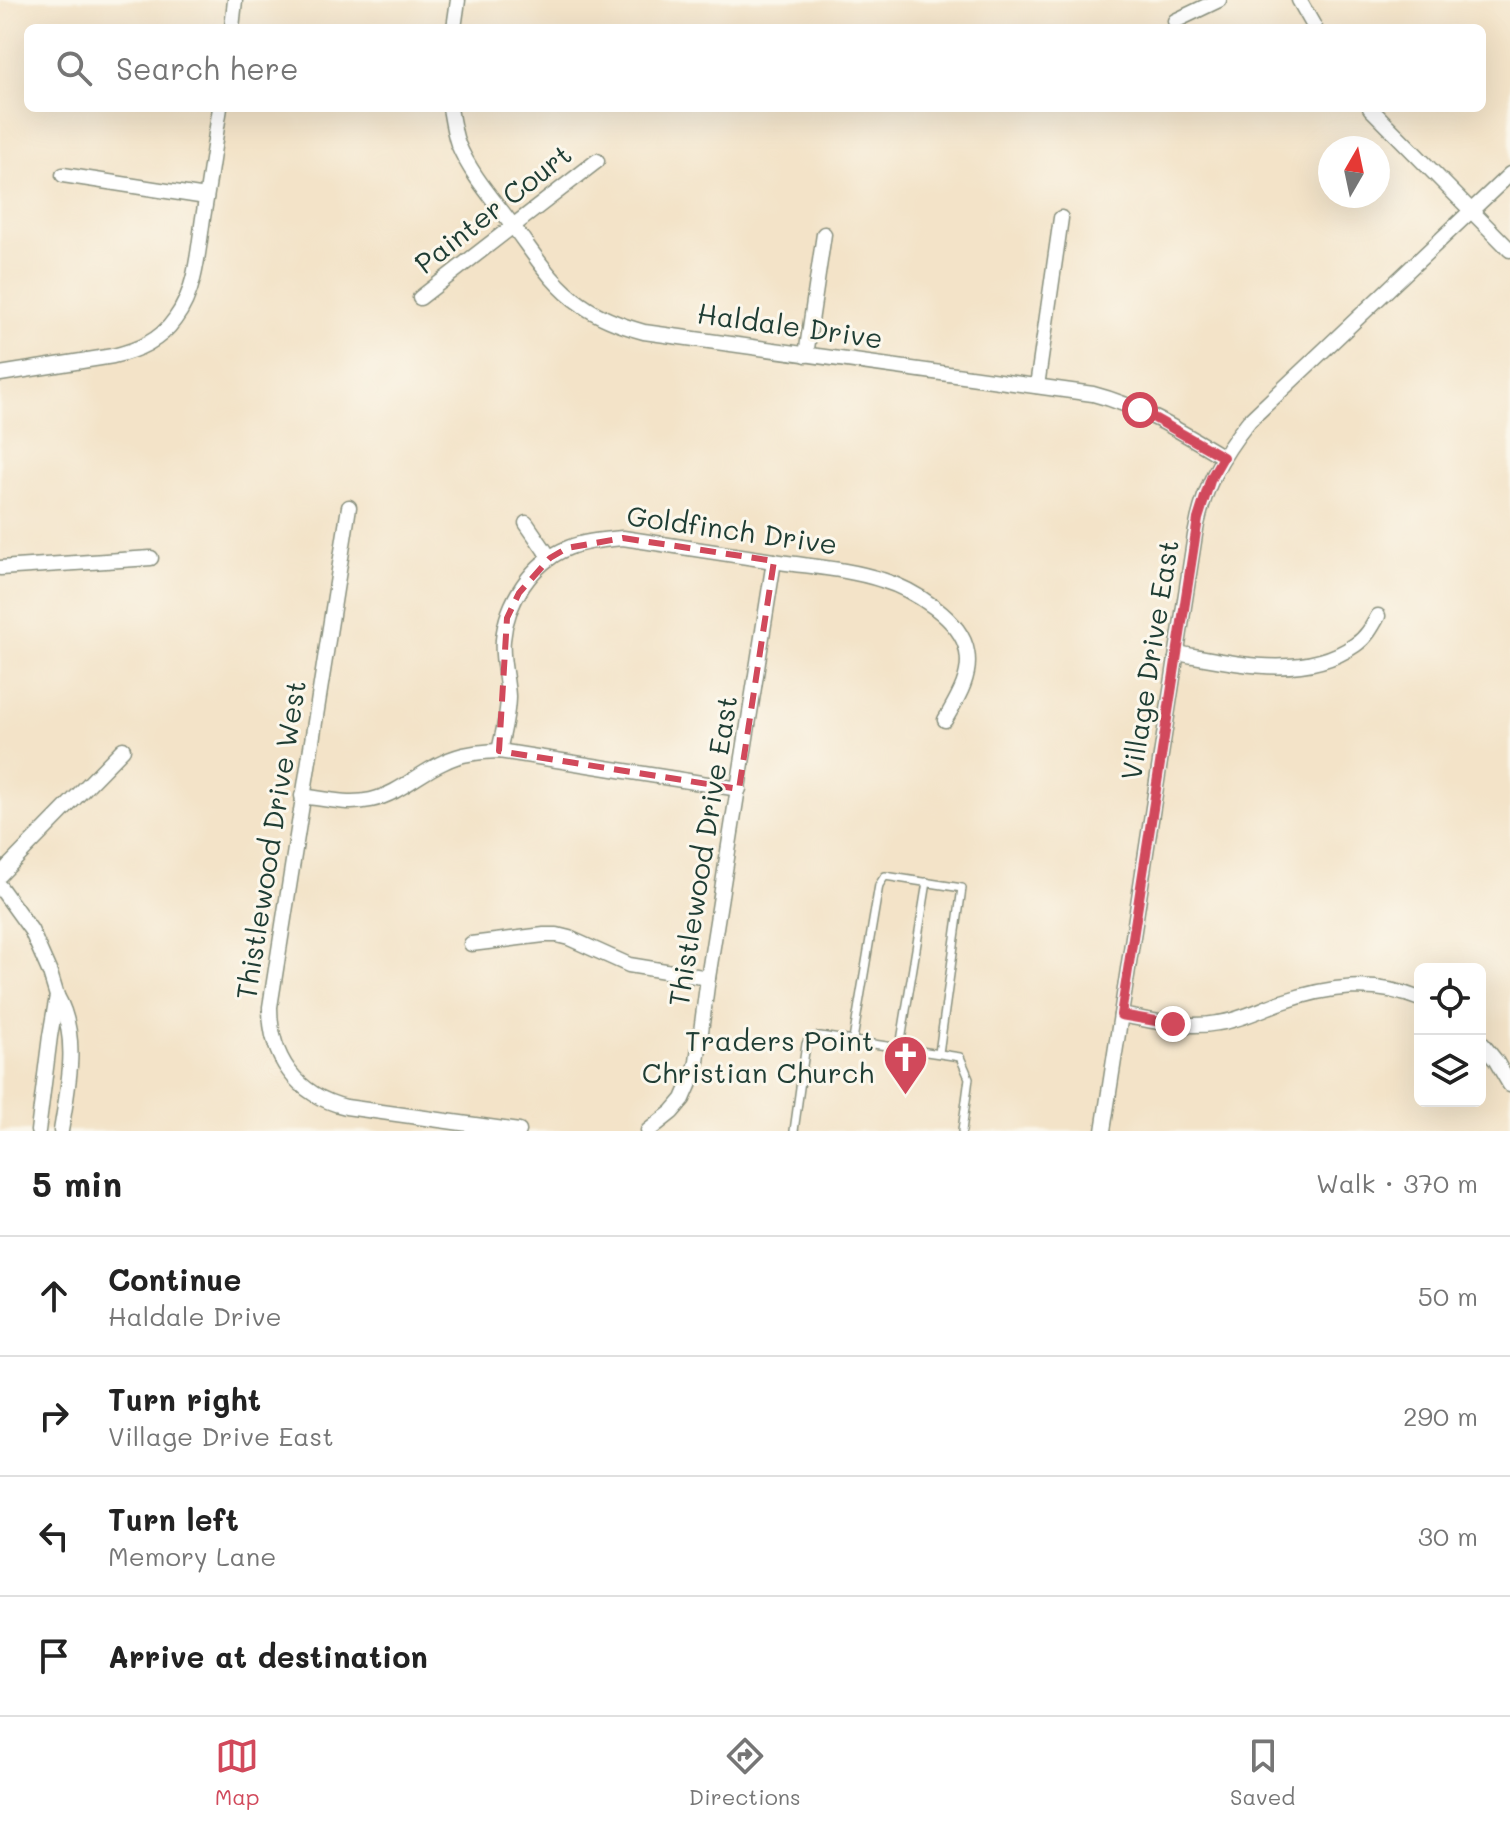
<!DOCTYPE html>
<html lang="en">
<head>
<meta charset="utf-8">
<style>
	:root { --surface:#fff; --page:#f6f6f6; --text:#222; --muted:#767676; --line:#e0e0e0; --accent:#d1495b }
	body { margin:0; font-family:Mali,sans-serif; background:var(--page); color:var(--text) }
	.controls { position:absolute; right:24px; bottom:24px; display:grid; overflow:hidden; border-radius:12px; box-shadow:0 8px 32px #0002 }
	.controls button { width:72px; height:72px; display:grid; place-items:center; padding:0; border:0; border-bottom:2px solid var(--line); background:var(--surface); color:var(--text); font:40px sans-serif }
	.compass { position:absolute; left:1318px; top:136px; width:72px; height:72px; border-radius:50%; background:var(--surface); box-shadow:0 8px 32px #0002; rotate:9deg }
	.stop { position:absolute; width:24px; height:24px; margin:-18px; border:6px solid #d1495b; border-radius:50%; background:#fff }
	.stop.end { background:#d1495b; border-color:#fff; box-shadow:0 2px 8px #0008 }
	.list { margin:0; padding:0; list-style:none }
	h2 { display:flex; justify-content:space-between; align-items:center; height:104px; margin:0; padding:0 32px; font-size:34px }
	h2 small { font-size:26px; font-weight:400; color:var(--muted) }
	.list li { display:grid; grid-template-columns:52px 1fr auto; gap:24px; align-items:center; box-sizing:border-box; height:120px; padding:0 32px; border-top:2px solid var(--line) }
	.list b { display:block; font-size:30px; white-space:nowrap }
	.list p { margin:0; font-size:26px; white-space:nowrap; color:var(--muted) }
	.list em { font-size:26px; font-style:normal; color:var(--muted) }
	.icon { flex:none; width:44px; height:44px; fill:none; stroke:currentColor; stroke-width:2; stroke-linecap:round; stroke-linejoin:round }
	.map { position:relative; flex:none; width:1510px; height:1131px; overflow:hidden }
	.search { position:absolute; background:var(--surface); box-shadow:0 8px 32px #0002; left:24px; right:24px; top:24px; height:88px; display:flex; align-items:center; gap:20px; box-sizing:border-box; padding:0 28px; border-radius:12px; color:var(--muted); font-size:30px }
	.sheet { height:584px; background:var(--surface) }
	nav { display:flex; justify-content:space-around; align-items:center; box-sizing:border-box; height:112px; border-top:2px solid var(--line); background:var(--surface); font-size:22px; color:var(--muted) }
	nav a { display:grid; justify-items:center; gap:4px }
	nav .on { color:var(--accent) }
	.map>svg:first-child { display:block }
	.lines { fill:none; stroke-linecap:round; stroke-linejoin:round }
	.lane-casing { stroke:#89907e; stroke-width:10 }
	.street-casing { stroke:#89907e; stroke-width:17 }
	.lane { stroke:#fff; stroke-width:7 }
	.street { stroke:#fff; stroke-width:14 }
	.route { stroke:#d1495b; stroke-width:10 }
	.marked { fill:none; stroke:#d1495b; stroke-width:6; stroke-dasharray:16 10; stroke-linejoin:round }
	.labels { text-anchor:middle; stroke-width:6; stroke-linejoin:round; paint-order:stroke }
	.street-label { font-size:28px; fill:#1f3d34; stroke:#fbf7ec }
	.poi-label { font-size:28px; fill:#1f3d34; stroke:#fbf7ec; text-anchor:end }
</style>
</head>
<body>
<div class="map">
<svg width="1510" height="1131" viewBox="0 0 1510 1131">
	<rect width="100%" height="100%" fill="#fbf7ec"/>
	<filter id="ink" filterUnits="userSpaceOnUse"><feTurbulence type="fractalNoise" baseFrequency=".0125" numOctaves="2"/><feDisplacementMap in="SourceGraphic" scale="16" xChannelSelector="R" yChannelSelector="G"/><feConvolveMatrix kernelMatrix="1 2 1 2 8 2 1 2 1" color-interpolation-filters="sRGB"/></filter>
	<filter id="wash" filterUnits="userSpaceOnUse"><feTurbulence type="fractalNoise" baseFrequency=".006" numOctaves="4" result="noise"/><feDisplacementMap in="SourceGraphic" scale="32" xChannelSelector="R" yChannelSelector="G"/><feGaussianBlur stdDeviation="1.8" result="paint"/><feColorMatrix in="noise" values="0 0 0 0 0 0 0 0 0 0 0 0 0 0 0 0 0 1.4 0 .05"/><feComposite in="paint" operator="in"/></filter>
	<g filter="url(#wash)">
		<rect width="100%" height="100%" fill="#f3e3c8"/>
	</g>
	<g filter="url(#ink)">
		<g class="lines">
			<defs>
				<g id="lane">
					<polyline points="853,1040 879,885 885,876 962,888 939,1053"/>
					<polyline points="900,1047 927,882"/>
					<polyline points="794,1131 806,1044 809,1038 820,1036 960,1057 969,1078 962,1131"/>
				</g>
				<g id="street">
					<polyline points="1299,0 1315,28"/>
					<polyline points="1175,21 1219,0"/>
					<polyline points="232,28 235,0"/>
					<polyline points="454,28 458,0"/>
					<path d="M450,108C452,120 454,133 458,144C471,175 494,200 513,226C534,254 552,285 582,305C600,318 622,326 644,332L1093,394C1140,406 1182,432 1223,457"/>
					<polyline points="1370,108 1510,250"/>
					<polyline points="63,175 206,197"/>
					<polyline points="420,298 597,161"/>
					<polyline points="806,355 824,234"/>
					<path d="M0,374L113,356C138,350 160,341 175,319C196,291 198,252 203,218C209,182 214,145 220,108"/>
					<polyline points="1037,386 1061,218"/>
					<path d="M349,507L270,1007C270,1057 296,1095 346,1107L519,1131"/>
					<polyline points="526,523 550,558"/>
					<polyline points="0,568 151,558"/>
					<path d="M1177,653C1234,663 1304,681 1355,645C1366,638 1372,627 1378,616"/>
					<path d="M499,751C503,733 508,714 508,696C507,677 501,659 503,640C506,603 532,562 568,548C585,541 604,540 623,538C675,546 727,554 780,562C814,567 849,569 882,580C912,589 962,619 967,652C972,676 957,699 945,720"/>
					<path d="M302,796C325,799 348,805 371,800C399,794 419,773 444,762C461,753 481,752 499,751L739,789"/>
					<polyline points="0,875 123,749"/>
					<polyline points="0,887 31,930 50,973 57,996 50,1036 38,1131"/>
					<polyline points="471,944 544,935 557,935 569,938 629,965 708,978"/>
					<path d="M57,996C80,1036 68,1087 61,1131"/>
					<path d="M1121,1015C1153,1021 1186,1029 1218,1023C1241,1020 1261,1009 1282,1002C1329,986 1374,980 1420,999"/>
					<polyline points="1480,1041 1496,1061 1510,1085"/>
					<polyline points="648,1131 672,1112 683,1099 693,1076 697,1062 708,978 774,561"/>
					<path d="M1103,1131L1195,535C1203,489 1220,457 1249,421L1510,174"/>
				</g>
			</defs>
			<!-- lane casing -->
			<use href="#lane" class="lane-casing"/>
			<!-- street casing -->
			<use href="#street" class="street-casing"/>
			<!-- lane -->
			<use href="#lane" class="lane"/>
			<!-- street -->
			<use href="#street" class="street"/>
		</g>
	</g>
	<g class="lines" filter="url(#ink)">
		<!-- route -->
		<polyline class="route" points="1140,410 1223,457 1211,478 1198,519 1121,1015 1173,1024"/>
	</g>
	<!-- marked area -->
	<path class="marked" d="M623,538L774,561L739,789L499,751L507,618L519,593L550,558L567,548Z"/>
	<!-- icons -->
	<defs>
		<symbol id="church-pin" viewBox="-11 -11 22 30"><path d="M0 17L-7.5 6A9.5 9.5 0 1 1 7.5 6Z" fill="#d1495b" stroke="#fbf7ec"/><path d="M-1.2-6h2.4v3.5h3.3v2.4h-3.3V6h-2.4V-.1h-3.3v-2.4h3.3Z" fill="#fff"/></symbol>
	</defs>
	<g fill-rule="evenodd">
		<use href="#church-pin" x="880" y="1032" width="51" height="69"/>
	</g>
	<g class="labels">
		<!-- street labels -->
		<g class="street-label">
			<text transform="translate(493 209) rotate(-38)" y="10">Painter Court</text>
			<text transform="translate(790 326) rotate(8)" y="10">Haldale Drive</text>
			<text transform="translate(732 530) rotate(8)" y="10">Goldfinch Drive</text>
			<text transform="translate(1150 660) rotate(-81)" y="10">Village Drive East</text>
			<text transform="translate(271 840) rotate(-81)" y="10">Thistlewood Drive West</text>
			<text transform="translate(703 851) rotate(-81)" y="10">Thistlewood Drive East</text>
		</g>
		<!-- poi labels -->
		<g class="poi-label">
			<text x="874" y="1051">Traders Point<tspan x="874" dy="32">Christian Church</tspan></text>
		</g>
	</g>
</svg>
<div class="controls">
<button><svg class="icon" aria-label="locate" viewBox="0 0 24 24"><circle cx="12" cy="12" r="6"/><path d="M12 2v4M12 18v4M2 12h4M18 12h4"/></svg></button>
<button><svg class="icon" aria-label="layers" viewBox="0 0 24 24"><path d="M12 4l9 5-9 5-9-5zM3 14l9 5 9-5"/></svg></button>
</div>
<svg class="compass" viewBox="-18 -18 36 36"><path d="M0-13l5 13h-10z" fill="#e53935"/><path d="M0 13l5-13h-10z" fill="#767676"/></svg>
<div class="stop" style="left:1140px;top:410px"></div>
<div class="stop end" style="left:1173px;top:1024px"></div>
<div class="search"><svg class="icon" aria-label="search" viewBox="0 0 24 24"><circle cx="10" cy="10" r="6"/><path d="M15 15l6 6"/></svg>Search here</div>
</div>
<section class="sheet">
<h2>5 min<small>Walk · 370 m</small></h2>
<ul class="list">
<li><svg class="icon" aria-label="ahead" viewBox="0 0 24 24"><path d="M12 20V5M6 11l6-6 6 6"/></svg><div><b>Continue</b><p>Haldale Drive</p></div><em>50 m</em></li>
<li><svg class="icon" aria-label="right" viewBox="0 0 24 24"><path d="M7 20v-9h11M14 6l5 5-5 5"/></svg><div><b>Turn right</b><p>Village Drive East</p></div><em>290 m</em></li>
<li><svg class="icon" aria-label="left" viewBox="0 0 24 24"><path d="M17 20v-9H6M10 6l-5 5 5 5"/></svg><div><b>Turn left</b><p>Memory Lane</p></div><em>30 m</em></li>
<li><svg class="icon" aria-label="arrive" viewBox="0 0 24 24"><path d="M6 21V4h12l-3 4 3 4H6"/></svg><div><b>Arrive at destination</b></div></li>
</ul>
</section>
<nav>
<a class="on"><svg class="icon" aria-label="map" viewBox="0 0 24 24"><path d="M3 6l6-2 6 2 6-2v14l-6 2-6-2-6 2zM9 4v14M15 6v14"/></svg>Map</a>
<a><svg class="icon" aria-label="directions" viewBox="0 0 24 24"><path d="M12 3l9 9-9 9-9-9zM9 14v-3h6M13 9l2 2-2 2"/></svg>Directions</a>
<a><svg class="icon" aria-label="saved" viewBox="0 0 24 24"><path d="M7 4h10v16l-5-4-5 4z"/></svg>Saved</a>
</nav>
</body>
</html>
